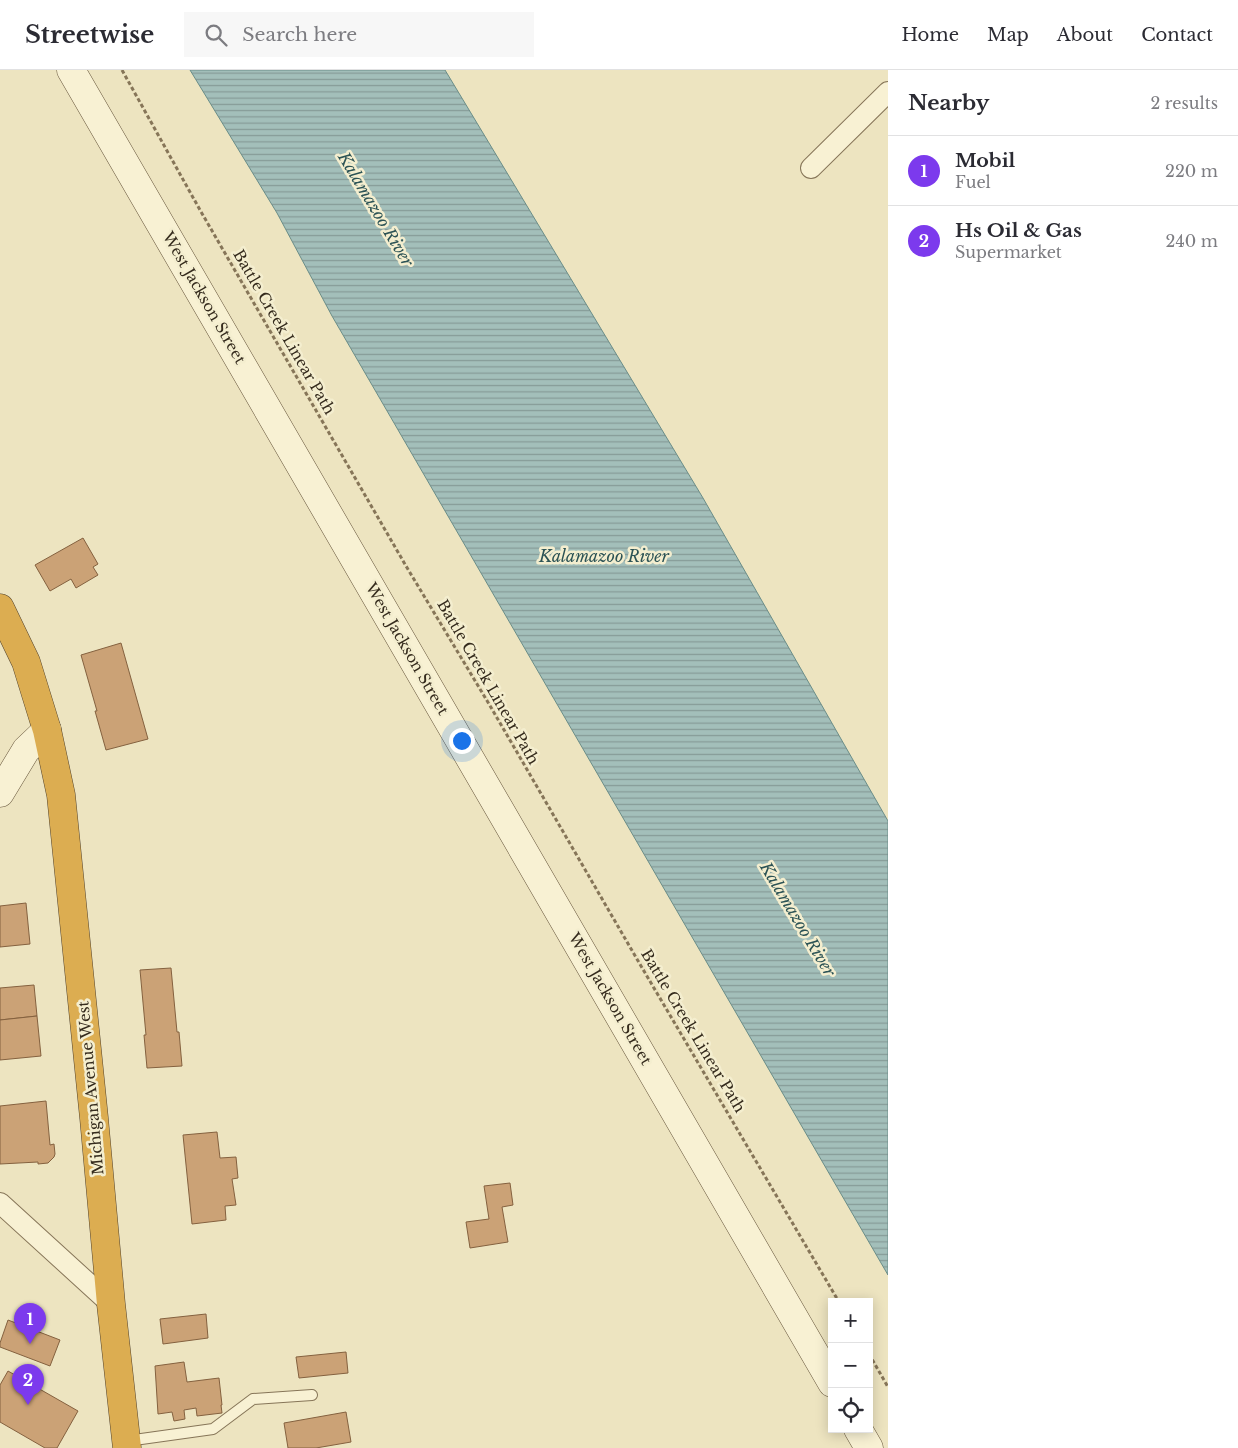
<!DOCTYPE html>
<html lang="en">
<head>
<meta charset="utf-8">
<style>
	:root { --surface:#fff; --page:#f7f7f7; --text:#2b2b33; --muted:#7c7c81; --line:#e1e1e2; --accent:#7c3aed }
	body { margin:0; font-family:"Libre Baskerville",serif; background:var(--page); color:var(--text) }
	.controls { position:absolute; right:15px; bottom:15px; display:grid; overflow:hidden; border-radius:0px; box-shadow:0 2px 12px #0003 }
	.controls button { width:45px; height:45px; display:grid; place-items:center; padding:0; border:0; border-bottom:1px solid var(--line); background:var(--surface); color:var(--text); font:25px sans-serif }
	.you { position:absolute; left:461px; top:670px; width:18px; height:18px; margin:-12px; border:4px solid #fff; border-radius:50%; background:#1a73e8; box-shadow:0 0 0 8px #1a73e833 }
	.badge { display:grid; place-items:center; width:32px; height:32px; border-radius:50%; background:var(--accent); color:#fff; font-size:16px; font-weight:700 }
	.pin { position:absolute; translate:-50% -41px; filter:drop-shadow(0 1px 2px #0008) }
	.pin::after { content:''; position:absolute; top:26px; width:18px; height:15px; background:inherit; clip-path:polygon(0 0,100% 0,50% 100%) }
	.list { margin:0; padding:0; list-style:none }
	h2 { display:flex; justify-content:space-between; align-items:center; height:65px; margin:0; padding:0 20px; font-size:21px }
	h2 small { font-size:16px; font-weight:400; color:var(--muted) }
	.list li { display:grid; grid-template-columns:32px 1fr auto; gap:15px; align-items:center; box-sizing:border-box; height:70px; padding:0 20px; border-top:1px solid var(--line) }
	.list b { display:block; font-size:19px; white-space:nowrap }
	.list p { margin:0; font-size:16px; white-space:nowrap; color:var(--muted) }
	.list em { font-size:16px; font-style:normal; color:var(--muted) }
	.icon { flex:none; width:28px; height:28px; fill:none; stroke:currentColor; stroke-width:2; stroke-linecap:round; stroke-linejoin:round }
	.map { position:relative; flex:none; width:888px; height:1378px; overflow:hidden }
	header { display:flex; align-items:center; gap:30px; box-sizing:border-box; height:70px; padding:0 25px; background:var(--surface); border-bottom:1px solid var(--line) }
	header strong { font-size:24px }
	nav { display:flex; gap:28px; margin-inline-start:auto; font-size:18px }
	.search { width:350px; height:45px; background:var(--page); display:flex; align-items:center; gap:12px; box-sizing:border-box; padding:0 18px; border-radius:0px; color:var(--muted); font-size:19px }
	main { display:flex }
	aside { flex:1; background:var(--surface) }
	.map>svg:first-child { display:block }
	.water { fill:url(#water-rules); stroke:#6a8d88 }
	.building { fill:#cba276; stroke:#84613f }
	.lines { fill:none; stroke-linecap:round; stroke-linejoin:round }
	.lane-casing { stroke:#867558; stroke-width:12 }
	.street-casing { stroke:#867558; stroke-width:22 }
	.secondary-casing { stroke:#67563c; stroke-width:29 }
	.highway-casing { stroke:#53432d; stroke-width:29 }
	.path { stroke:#867558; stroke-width:3; stroke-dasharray:4 2.5; stroke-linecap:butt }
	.lane { stroke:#f8f1d3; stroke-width:10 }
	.street { stroke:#f8f1d3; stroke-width:20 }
	.secondary { stroke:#f8f1d3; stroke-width:28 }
	.highway { stroke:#dcad51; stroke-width:28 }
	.labels { text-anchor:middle; stroke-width:5; stroke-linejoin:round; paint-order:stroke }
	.street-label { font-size:15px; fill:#352b1d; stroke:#f4eecf }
	.water-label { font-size:16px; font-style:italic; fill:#2c5355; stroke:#f4eecf }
</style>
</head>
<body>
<header>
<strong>Streetwise</strong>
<div class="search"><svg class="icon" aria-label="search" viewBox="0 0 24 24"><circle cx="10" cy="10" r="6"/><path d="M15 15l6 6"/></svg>Search here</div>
<nav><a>Home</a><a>Map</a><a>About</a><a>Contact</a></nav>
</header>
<main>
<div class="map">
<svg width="888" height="1378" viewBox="0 0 888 1378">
	<defs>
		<pattern id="water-rules" width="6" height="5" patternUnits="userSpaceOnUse" patternTransform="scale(1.25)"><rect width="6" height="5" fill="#a3bfba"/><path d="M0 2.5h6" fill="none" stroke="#869b97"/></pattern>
	</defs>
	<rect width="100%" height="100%" fill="#ede4c0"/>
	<!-- water -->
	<polygon class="water" points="190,0 445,0 703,428 888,751 888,1205 332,246 277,143"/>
	<!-- building -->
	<g class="building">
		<polygon points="83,468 98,494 93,497 98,505 76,518 71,509 50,521 35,495"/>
		<polygon points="121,573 148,669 106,680 95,641 97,641 81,585"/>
		<polygon points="26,833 30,874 0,877 0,836"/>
		<polygon points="171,898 177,962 179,962 182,996 147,998 144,965 146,965 140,900"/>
		<polygon points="34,915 37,946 0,950 0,918"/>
		<polygon points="37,946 41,986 0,990 0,950"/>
		<polygon points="46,1031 50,1075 54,1074 55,1084 54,1087 48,1093 38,1094 38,1092 0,1094 0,1036"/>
		<polygon points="217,1062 220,1088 236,1087 238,1108 232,1109 236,1135 225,1136 226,1150 192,1154 183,1065"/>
		<polygon points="510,1113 513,1135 502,1137 508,1172 470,1178 466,1152 489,1149 484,1116"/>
		<polygon points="206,1244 208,1268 163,1274 160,1249"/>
		<polygon points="8,1250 60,1270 50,1296 0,1277 0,1273"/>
		<polygon points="346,1282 348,1303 299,1308 296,1287"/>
		<polygon points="184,1292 187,1312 219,1308 222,1335 221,1335 222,1343 197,1346 196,1338 184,1340 185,1349 174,1351 172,1342 158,1344 155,1296"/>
		<polygon points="8,1301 78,1341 57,1378 45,1378 0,1352 0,1315"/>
		<polygon points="346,1342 351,1372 316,1378 288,1378 284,1353"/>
	</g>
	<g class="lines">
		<defs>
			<polyline id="lane" points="127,1371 213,1359 253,1329 312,1325"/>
			<g id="street">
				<polyline points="811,98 888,22"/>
				<polyline points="0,1133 111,1234"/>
			</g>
			<g id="secondary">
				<polyline points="71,0 832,1313"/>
				<polyline points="0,723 26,680 47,660"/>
				<polyline points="858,1359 869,1378"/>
			</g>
			<polyline id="highway" points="0,538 26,592 47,660 61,725 94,1048 111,1234 127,1378"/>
		</defs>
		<!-- lane casing -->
		<use href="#lane" class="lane-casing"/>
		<!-- street casing -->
		<use href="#street" class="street-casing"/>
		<!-- secondary casing -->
		<use href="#secondary" class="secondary-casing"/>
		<!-- highway casing -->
		<use href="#highway" class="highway-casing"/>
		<!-- path -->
		<g class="path">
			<polyline points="122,0 200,140 406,496 489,634 641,896 839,1232"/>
			<polyline points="869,1284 888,1317"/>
		</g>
		<!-- lane -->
		<use href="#lane" class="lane"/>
		<!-- street -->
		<use href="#street" class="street"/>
		<!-- secondary -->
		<use href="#secondary" class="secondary"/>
		<!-- highway -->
		<use href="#highway" class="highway"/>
	</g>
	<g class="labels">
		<!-- street labels -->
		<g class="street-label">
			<text transform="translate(204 228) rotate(60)" y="5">West Jackson Street</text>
			<text transform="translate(284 262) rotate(60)" y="5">Battle Creek Linear Path</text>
			<text transform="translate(407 579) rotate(60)" y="5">West Jackson Street</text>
			<text transform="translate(488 612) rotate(60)" y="5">Battle Creek Linear Path</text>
			<text transform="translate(610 929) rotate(60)" y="5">West Jackson Street</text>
			<text transform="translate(693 961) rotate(59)" y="5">Battle Creek Linear Path</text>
			<text transform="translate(91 1018) rotate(-95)" y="5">Michigan Avenue West</text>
		</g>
		<!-- water labels -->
		<g class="water-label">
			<text transform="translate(376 139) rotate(59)" y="6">Kalamazoo River</text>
			<text x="604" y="492">Kalamazoo River</text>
			<text transform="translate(798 849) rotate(59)" y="6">Kalamazoo River</text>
		</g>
	</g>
</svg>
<div class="controls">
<button>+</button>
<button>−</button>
<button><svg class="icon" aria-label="locate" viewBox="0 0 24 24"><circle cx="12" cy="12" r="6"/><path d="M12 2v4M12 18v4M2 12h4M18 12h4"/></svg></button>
</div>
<div class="you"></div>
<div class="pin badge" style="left:30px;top:1274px">1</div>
<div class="pin badge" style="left:28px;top:1335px">2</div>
</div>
<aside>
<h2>Nearby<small>2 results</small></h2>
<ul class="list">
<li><span class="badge">1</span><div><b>Mobil</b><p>Fuel</p></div><em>220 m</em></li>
<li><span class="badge">2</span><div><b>Hs Oil &amp; Gas</b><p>Supermarket</p></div><em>240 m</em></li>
</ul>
</aside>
</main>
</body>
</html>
